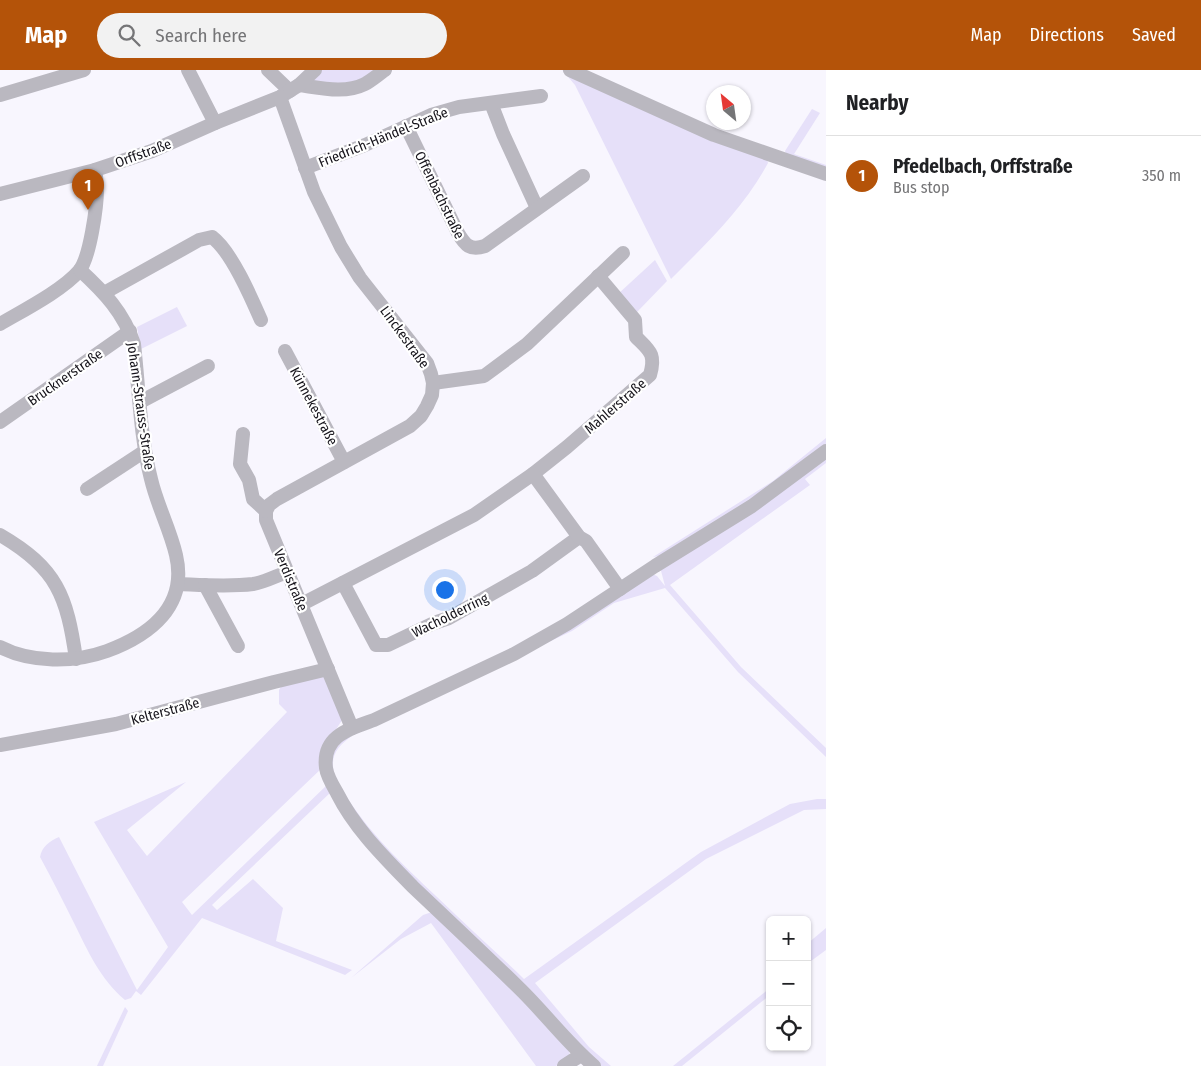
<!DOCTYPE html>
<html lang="en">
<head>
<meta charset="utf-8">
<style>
	:root { --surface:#fff; --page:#f2f2f2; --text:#202124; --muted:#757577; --line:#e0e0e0; --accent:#b45309 }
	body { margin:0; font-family:"Fira Sans Condensed",sans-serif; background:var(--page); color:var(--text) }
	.controls { position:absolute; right:15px; bottom:15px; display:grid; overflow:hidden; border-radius:8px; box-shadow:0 1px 4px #0004 }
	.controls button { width:45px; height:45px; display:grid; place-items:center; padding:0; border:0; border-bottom:1px solid var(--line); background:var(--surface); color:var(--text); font:25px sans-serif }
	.compass { position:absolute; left:706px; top:15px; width:45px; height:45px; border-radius:50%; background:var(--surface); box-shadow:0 1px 4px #0004; rotate:331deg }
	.you { position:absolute; left:444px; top:519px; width:18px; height:18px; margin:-12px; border:4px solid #fff; border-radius:50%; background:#1a73e8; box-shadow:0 0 0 8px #1a73e833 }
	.badge { display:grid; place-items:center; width:32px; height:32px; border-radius:50%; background:var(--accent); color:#fff; font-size:16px; font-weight:700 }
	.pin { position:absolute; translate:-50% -41px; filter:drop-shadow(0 1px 2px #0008) }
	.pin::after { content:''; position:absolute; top:26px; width:18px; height:15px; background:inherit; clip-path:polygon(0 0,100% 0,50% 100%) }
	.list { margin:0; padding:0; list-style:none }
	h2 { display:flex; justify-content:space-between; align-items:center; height:65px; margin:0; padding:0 20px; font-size:21px }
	h2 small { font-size:16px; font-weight:400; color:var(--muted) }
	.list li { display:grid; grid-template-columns:32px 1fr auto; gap:15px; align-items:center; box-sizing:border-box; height:80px; padding:0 20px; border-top:1px solid var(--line) }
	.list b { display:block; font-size:19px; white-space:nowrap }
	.list p { margin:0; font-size:16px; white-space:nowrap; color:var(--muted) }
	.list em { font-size:16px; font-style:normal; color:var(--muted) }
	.icon { flex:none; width:28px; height:28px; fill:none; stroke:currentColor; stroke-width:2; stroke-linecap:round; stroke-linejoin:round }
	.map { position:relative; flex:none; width:826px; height:996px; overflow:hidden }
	header { display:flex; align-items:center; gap:30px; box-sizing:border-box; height:70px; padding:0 25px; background:var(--accent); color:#fff }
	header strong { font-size:24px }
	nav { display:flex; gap:28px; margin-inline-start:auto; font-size:18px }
	.search { width:350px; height:45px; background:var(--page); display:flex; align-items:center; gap:12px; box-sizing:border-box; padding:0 18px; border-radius:28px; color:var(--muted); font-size:19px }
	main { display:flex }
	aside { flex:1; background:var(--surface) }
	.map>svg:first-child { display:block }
	.green { fill:#e6e0f9 }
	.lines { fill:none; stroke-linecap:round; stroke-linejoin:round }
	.minor { stroke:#bab8c0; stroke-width:14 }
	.labels { text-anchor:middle; stroke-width:4.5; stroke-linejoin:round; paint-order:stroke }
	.street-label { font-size:14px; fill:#15131a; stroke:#fff }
</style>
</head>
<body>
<header>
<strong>Map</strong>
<div class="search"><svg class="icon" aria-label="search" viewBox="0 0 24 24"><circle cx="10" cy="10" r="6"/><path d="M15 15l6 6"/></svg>Search here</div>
<nav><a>Map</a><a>Directions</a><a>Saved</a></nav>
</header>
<main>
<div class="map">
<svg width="826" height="996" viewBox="0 0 826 996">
	<rect width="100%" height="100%" fill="#f8f6fe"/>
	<!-- green -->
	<g class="green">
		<polygon points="318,0 378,0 351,14 308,13"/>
		<path d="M562,0L767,89L768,93C744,138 707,173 671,209L575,15Z"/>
		<polygon points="812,39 820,43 794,84 826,95 826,100 787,87 785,81"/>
		<polygon points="655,190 667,211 636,243 617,225"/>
		<polygon points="177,237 187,256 141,279 137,257"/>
		<polygon points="826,368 826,376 795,401 664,485 653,487 773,411"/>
		<polygon points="826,386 826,393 805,409 810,415 670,515 741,597 826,678 826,687 738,602 665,518 614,533 572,561 519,586 650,503 657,506 665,516 660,497"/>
		<path d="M326,603L344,647L326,675L322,698L182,832L192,845L327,715L331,722L212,835L217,840L253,809L283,838L276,871L352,900L345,905L202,848L141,925L136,921L131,928L125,930C100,909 88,881 74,853C63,831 52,809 40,787C42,776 50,771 59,767L137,920L168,877L94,752L186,712L127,760L147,786L287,642L279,634V620L282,615Z"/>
		<path d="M352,666C341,674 332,682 333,696C333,705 339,714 343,721C367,761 402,794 436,826C465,854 495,881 524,909L701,782L790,734L817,729H826V739L804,740L706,789L535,913L589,977L611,996H599L364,759L330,700L333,678L341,669Z"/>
		<polygon points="429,843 436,843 520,923 569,978 570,987 556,996 536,996 431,853 401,869 351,908 423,845"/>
		<polygon points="826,858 826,880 807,894 807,874"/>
		<polygon points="770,918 770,925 682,996 673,996"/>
		<polygon points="125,937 128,941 103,996 97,996"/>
	</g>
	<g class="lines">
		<!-- minor -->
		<g class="minor">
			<polyline points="188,0 215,53"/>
			<polyline points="268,0 290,21"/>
			<polyline points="570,0 714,65 826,104"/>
			<path d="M299,15C321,18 345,24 365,14C372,10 379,4 385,0"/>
			<polyline points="0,25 84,0"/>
			<polyline points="491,33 503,64 537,138"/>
			<path d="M406,56L458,163C465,175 470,181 485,176L583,106"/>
			<polyline points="305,98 365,75 431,45 459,37 541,26"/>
			<polyline points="0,124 95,100 152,81 215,53 280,27 299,15 315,0"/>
			<path d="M104,223L199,170L212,167C231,181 251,227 261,250"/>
			<path d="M0,254C22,241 63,220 79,201C90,188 97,136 97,119C97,113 96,106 95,100"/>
			<polyline points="285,281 344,392"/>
			<polyline points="433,313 484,306 527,274 623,183"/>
			<polyline points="140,332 208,296"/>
			<polyline points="0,352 130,261"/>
			<polyline points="243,364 240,394 249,410 253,429 266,441 266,450 352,658"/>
			<path d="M533,404L567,377L650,305C656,284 650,281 636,267L635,250L598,206"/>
			<polyline points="87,419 145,381"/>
			<polyline points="266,441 269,435 277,429 410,356 421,346 427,336 432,325 433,313 431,304 427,293 360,208 341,177 314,122 280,27"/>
			<path d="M0,465C57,498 67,526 76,589"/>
			<polyline points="343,513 376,575 388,575 434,553 449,548 532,501 579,467"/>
			<path d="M178,514C203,515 229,517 253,514C265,512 276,506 287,502"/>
			<polyline points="205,515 238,576"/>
			<polyline points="302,534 474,445 533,404 579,467 586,471 620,519"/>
			<path d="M0,577C31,593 74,593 107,581C150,565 188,536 176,485C170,459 157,435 151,409C140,366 139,319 134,274C124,243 104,222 80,200"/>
			<polyline points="0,675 116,654 274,612 328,599"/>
			<polyline points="564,996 581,985"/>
			<path d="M594,996C566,972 544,942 518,917C483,883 448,850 413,817C385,788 355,759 337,723C333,716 327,706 326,698C322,666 349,659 374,650L514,584L567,554L655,496L752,436L826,381"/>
		</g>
	</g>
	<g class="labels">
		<!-- street labels -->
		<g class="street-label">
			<text transform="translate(383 67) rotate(-22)" y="5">Friedrich-Händel-Straße</text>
			<text transform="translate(143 83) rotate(-20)" y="5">Orffstraße</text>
			<text transform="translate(440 125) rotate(64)" y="5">Offenbachstraße</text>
			<text transform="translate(405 267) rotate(54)" y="5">Linckestraße</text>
			<text transform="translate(65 307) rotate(-35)" y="5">Brucknerstraße</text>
			<text transform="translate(141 336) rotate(82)" y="5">Johann-Strauss-Straße</text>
			<text transform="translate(314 336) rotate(62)" y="5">Künnekestraße</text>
			<text transform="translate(615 336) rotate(-41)" y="5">Mahlerstraße</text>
			<text transform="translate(291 510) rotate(67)" y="5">Verdistraße</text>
			<text transform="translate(450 545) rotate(-26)" y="5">Wacholderring</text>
			<text transform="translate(165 641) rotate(-15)" y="5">Kelterstraße</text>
		</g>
	</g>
</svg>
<div class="controls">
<button>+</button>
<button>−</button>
<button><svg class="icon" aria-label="locate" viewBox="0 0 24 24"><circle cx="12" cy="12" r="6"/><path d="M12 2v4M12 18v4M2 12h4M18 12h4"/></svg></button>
</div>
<svg class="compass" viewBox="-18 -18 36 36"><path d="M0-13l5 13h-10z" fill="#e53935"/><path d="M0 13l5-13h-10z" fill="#757577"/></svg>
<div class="you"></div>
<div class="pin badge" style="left:88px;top:140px">1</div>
</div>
<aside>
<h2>Nearby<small></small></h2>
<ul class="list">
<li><span class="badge">1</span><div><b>Pfedelbach, Orffstraße</b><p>Bus stop</p></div><em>350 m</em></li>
</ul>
</aside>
</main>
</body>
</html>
